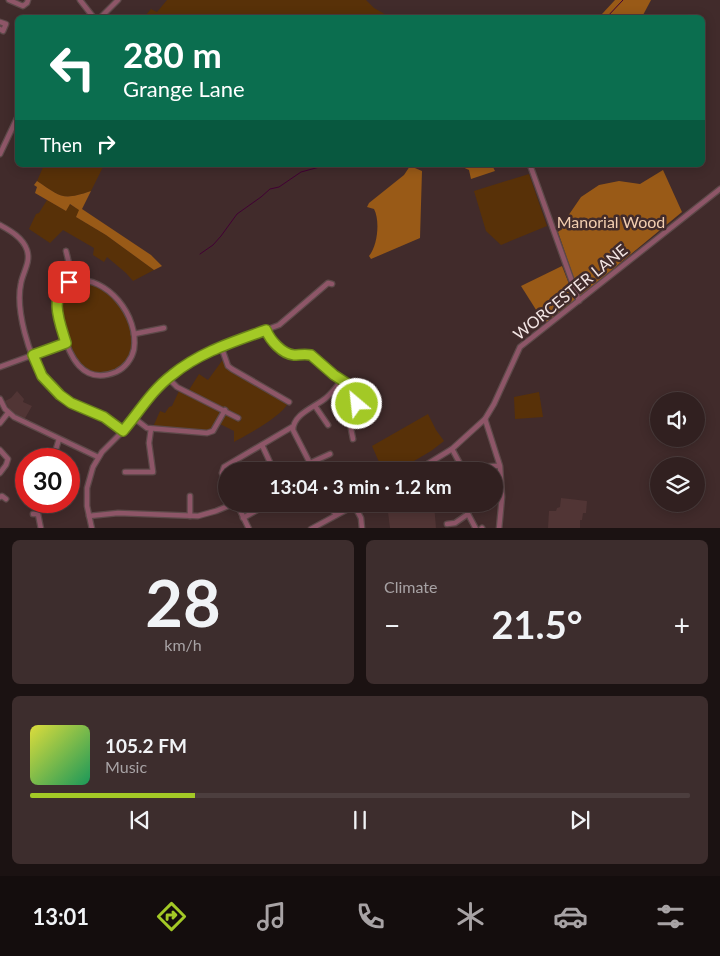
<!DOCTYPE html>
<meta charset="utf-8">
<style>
:root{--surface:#312020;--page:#3d2d2d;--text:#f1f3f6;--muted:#a8a3a5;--line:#4c3e3e;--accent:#a3c926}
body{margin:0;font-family:Lato,sans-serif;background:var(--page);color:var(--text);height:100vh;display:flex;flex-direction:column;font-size:19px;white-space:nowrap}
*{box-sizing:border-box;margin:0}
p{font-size:16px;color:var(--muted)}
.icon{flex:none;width:28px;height:28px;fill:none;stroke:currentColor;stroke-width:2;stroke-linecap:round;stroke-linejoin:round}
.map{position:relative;height:528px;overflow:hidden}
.panel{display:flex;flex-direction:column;gap:12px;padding:12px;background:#1b1212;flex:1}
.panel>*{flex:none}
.hud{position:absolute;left:15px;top:15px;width:690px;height:152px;border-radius:8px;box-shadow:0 2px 12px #0003,0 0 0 1px var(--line);background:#0b6e4f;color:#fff;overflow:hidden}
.tools{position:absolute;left:650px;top:392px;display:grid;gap:10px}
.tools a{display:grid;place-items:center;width:55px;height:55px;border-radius:50%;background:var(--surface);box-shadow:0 2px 12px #0003,0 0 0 1px var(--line);font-size:25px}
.speed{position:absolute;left:15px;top:448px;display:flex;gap:10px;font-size:25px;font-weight:700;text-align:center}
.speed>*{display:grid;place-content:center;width:65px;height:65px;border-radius:50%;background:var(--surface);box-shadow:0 2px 12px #0003,0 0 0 1px var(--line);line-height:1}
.speed .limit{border:8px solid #d22;background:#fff;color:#111}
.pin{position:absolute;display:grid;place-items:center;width:42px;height:42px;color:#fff;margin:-21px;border-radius:10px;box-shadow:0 2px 8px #0006}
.me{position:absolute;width:55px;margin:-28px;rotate:332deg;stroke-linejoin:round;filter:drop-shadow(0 0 4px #0008)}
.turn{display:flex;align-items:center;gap:18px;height:105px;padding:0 25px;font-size:22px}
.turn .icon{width:65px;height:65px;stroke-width:2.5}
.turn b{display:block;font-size:35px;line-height:42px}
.then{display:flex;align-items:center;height:48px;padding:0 25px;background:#0003;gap:10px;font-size:19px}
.big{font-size:38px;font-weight:700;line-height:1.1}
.panel .card{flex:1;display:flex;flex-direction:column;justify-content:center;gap:8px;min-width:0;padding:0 18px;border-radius:8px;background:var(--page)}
.panel .dial{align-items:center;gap:0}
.dial b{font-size:65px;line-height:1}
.song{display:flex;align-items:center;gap:15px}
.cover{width:60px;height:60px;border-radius:8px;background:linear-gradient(135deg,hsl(60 70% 55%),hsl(150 70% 35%))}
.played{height:5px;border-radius:2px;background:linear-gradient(90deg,var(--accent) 25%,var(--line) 25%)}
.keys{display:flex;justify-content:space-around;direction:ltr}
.heat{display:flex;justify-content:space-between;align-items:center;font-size:28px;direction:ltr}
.panel .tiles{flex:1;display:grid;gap:12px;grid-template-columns:1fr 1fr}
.card:last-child{grid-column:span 2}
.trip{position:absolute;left:218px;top:462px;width:285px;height:50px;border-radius:25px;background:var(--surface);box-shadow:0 2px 12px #0003,0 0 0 1px var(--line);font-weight:700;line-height:50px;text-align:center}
.dock{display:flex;height:80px;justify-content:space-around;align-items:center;background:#140d0d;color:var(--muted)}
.dock .icon{width:35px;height:35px}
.dock .selected{color:var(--accent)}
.dock b{font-size:22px;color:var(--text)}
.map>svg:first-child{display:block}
.built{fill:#513535}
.green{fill:#583108}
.forest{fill:#995a17}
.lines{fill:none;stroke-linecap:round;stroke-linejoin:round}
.stream{stroke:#410034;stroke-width:1}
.minor-casing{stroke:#5d4949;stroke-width:7}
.minor{stroke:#8e5668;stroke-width:4.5}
.route-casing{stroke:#6a8319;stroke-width:12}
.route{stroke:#a3c926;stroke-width:9}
.labels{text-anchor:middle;stroke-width:5;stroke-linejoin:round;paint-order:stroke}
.park-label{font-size:16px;fill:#f2ceb0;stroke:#412b2b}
.street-label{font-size:16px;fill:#f3e5e4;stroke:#412b2b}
</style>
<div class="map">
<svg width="720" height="529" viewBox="0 0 720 529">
<rect width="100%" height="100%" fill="#412b2b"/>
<g class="built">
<path d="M17,391L24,399L23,402L32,406L24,420L10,410L5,401L11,398Z"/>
<path d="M561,498L587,501L586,513H583L582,520H580V528H548L549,511H556L557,508L560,507Z"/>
<path d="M387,504H434L436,528H390Z"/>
</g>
<g class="green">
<path d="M167,0H366L374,8L390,17L292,18L289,16L287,18L144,17L151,9L157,12Z"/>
<path d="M44,165H104L91,191C62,201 61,197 37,181Z"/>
<path d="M529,174L547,226L501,245L486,231L474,191Z"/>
<path d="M47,200L66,211L69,204L80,210L76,217L106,235L154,270L133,281L126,273L107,257L104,262L93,255L94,248L63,230L50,243L29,229L36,214L39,213Z"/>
<path d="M78,281C88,283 96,284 104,289C125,304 148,346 121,367C105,379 81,374 73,355C69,349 68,341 65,334C62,323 56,308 59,297C61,287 70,283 78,281Z"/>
<path d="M224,358L227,365L288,403C282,416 247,435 234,442V431L220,424L225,416L228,415L235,418L236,422L237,420L241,421V416L189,390L199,374L208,380Z"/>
<path d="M179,391L220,410L216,423L210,431L153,427L160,411L165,413L169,407L172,406Z"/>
<path d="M539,392L543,417L515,419L514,397Z"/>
<path d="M428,414L436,430L444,441L431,451L397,471H383L372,446Z"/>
</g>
<g class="forest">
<path d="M615,0H651L642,17H603L602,14Z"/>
<path d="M458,165H492L495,171L471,179L469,170Z"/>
<path d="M410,166L422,171L420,238L371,259L369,256C378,245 380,220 374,209L367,207L369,203L404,175Z"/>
<path d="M663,170L682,212L580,296L558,232L565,225L568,216L581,197L599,185L619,181L640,184Z"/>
<path d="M37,181C61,197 62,201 91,191L82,209L151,255L162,266L154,270L106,235L76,217L79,210L70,204L66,211L35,193L37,187L34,185Z"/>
<path d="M562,266L576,302L545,324L521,286Z"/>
</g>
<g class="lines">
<g class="stream">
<path d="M381,15L386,18"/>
<path d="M606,18L623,0"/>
<path d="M200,254L213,245L221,236L237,214L261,197L270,189L279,187L301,172L327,165"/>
</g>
<g class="minor-casing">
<g id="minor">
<path d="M9,0L23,6L27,3L28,0"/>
<path d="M80,0L94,18"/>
<path d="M100,18L118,0"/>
<path d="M0,22L6,24L3,31L0,29"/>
<path d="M0,154L18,116"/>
<path d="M530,165L579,301"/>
<path d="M0,225C11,231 23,238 27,250C31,262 23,272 21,283C15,310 29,356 44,379C58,399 77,403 98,413C107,418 115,425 123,431"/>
<path d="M66,251L73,280"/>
<path d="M73,280C108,276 139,316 134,349C132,359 125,368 116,372C82,386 69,355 62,330C59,319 54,303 59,292C62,286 67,282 73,280Z"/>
<path d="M266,329C270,339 282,354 294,355C299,355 305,354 311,355L334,375L347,383L353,389L358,408L351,429L353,439"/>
<path d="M134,334L164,328"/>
<path d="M221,346L228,366L232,369L289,402"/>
<path d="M0,367L66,343"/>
<path d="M168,378L177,387L238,418"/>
<path d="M0,399L5,409L14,417L98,457"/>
<path d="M315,406L328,425"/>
<path d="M134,418L147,428L207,433L213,431L225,410"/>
<path d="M485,419L500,466L502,497L499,529"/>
<path d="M0,423L8,413"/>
<path d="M262,445L274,471"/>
<path d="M452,449L464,471"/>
<path d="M0,450L8,459L6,465L0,473"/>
<path d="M53,459L59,439"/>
<path d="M310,463L330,454"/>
<path d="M314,471L293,430C293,414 315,407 326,398C332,393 337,386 342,380"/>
<path d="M360,471H362"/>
<path d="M416,471L452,449L485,419L494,404L520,347L720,189"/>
<path d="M464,471L473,467L497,466"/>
<path d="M125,472H153L149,443L151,429"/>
<path d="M226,482L222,473L224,467L292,427"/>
<path d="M494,495H498"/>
<path d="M0,497L2,496L6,499"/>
<path d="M237,504L249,529"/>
<path d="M329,504L336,515"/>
<path d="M465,504L468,514L476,529"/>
<path d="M354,505L361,518L362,529"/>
<path d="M33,514H38L41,529"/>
<path d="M89,516L118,513L198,516L216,511L233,504"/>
<path d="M190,516V496"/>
<path d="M243,518L268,504"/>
<path d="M447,524L455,523L468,514"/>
<path d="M92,529L87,506V488L93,467L102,452L123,431L150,398L168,378L207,352L279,325L328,283L332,284"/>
<path d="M311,529L357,504"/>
<path d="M481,529L482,528"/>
</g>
</g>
<use href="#minor" class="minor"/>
</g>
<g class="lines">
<g class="route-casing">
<path id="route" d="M69,282C48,296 60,323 66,343L33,355L42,376L60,395L71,403L104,417L123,431C139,412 152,390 172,375C200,352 233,342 266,330C270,340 282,354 294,355C299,355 305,354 311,355L334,375L351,386L357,404"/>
</g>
<use href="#route" class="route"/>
</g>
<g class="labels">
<g class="park-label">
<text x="611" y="228">Manorial Wood</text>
</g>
<g class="street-label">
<text transform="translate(570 292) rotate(-39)" y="6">WORCESTER LANE</text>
</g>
</g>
</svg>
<div class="tools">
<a><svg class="icon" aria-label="sound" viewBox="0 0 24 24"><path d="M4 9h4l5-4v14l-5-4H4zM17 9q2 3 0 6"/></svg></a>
<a><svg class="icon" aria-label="layers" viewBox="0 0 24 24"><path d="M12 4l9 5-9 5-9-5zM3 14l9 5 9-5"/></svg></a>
</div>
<div class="speed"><div class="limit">30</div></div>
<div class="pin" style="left:69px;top:282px;background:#d93025"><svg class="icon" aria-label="arrive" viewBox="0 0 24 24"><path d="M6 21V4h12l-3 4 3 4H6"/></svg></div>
<svg class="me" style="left:357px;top:404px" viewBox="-20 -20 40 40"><circle r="17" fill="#a3c926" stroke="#fff" stroke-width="3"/><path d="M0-11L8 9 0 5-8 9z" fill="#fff"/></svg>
<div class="trip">13:04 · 3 min · 1.2 km</div>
<div class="hud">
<div class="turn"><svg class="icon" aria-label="left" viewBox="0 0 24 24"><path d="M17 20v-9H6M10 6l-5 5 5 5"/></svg><div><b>280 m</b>Grange Lane</div></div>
<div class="then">Then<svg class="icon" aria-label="right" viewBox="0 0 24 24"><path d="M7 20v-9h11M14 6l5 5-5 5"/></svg></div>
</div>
</div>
<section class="panel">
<div class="tiles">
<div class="card dial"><b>28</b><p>km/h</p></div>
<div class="card"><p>Climate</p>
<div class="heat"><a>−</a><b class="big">21.5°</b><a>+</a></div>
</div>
<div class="card">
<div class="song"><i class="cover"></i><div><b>105.2 FM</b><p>Music</p></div></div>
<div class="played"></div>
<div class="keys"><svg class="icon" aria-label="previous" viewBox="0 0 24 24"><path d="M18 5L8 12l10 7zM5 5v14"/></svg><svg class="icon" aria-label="pause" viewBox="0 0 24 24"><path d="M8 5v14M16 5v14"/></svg><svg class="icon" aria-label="next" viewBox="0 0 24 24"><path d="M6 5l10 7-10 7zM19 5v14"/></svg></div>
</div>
</div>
</section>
<nav class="dock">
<b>13:01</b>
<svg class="icon selected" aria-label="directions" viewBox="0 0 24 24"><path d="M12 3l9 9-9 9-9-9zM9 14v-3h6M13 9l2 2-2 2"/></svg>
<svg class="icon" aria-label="music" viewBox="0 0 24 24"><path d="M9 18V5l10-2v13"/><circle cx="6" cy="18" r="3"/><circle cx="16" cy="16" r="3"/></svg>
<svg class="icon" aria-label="phone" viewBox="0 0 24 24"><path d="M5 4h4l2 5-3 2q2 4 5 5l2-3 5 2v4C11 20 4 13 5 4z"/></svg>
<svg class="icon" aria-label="climate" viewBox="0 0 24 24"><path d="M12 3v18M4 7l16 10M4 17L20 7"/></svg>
<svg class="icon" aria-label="car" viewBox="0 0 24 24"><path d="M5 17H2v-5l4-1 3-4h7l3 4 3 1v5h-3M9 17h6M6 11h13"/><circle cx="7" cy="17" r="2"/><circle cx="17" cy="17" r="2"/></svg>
<svg class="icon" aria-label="filters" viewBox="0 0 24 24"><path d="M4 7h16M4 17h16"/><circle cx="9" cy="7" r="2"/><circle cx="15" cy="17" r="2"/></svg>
</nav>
